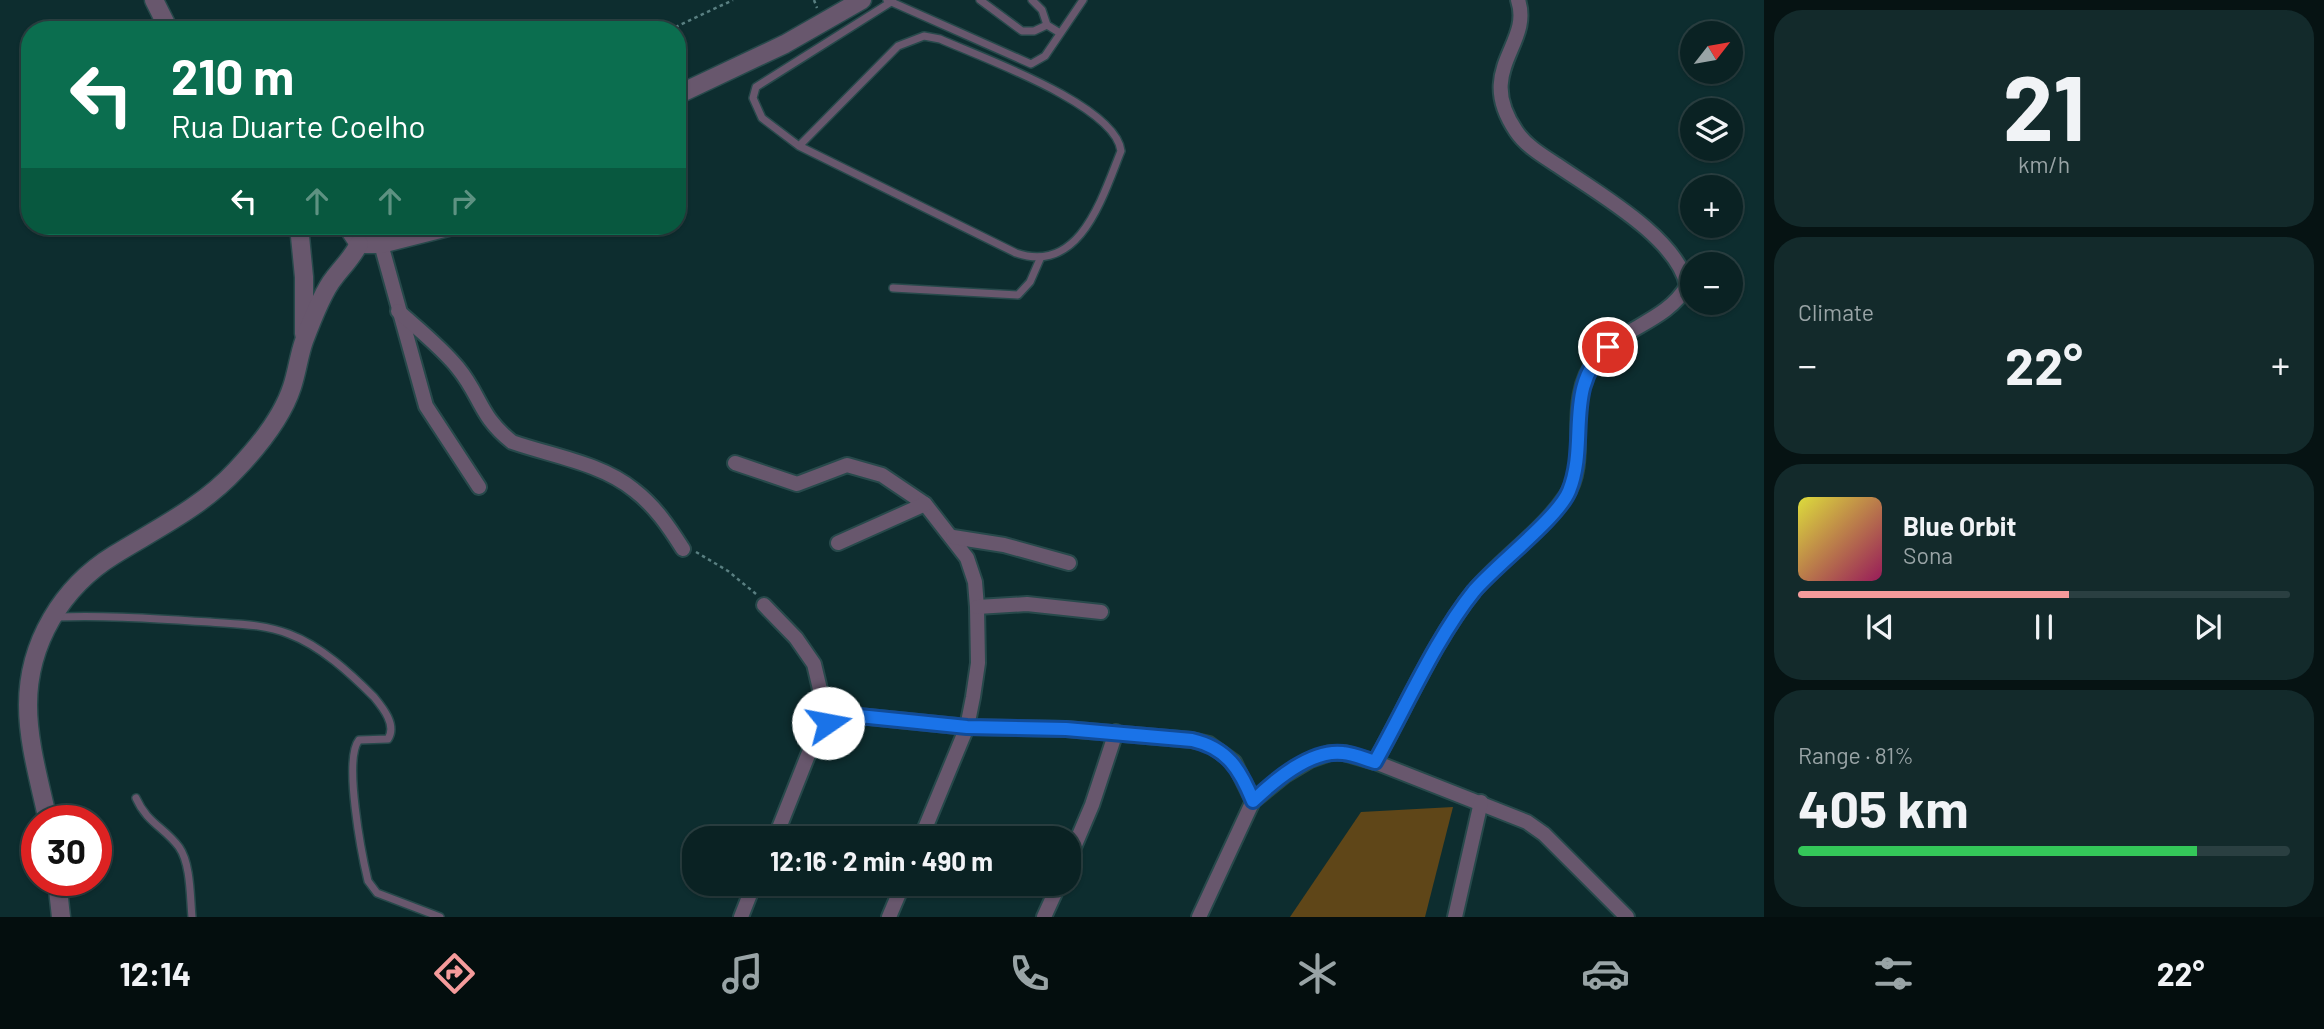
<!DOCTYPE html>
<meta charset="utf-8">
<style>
:root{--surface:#0a2223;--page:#132a2b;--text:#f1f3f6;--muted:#99a4a6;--line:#2a3f41;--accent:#f59b9b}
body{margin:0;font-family:Barlow,sans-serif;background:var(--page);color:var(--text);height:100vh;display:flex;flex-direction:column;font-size:26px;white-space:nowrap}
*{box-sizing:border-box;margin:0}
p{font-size:23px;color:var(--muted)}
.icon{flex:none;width:38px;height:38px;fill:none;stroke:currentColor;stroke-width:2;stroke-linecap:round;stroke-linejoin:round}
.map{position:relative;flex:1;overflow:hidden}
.panel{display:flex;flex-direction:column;gap:10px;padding:10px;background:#061313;width:560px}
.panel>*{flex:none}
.guide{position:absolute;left:21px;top:21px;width:665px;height:214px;border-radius:28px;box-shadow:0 2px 5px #0004,0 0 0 2px var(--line);background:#0b6e4f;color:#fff;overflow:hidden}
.needle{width:46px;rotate:59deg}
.fabs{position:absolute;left:1680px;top:21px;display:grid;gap:14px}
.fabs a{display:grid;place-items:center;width:63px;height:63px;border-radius:50%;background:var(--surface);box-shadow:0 2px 5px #0004,0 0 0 2px var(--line);font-size:35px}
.speed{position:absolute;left:21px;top:805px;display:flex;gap:14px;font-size:35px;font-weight:700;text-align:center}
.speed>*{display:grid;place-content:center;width:91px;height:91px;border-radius:50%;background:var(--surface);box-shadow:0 2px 5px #0004,0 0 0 2px var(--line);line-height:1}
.speed .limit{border:10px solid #d22;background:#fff;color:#111}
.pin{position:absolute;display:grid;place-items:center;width:60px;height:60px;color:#fff;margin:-30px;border:4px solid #fff;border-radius:50%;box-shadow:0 2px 7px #0007}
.me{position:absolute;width:77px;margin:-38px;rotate:78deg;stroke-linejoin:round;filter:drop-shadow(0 0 5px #0008)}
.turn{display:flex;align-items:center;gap:24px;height:147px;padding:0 35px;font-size:32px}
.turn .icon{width:91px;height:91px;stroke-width:2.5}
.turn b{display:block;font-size:49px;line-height:60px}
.lanes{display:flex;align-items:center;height:66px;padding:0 35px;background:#0003;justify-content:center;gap:35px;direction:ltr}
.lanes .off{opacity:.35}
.big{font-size:52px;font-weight:700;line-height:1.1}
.panel .tile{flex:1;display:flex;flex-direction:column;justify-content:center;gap:10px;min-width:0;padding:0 24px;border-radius:28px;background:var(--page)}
.panel .dial{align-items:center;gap:0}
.dial b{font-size:91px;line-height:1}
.song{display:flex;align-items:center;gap:21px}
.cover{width:84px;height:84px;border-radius:10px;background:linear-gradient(135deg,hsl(60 70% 55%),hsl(330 70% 35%))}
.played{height:7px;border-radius:4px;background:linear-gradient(90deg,var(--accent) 55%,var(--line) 55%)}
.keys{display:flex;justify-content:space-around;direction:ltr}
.heat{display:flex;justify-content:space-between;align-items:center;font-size:38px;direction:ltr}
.charge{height:10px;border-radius:5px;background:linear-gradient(90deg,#34c759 81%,var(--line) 0)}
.trip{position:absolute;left:682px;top:826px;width:399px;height:70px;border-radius:28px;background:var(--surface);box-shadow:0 2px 5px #0004,0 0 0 2px var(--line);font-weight:700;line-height:70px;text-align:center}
.tab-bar{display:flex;height:112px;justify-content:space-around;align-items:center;background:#040e0e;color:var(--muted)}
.tab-bar .icon{width:49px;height:49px}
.tab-bar .on{color:var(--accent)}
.tab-bar b{font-size:32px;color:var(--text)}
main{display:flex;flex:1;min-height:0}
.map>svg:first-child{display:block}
.green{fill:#5f4618}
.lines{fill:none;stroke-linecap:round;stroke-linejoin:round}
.service-casing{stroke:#27494b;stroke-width:10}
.minor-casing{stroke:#27494b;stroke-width:18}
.tertiary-casing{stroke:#27494b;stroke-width:21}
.path{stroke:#597f81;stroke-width:2.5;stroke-dasharray:3.5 3.5;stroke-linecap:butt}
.service{stroke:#68576d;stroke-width:7}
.minor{stroke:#68576d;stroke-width:14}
.tertiary{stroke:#68576d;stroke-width:18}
.route-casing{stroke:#114b97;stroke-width:18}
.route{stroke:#1a73e8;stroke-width:12}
</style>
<main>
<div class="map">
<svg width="1764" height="917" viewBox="0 0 1764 917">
<rect width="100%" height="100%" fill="#0d2d2f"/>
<path class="green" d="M1453,807L1425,917H1290L1361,812Z"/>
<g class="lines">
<g class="service-casing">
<g id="service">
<path d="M887,0L1031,64L1045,56L1083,0"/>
<path d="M980,0L1022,31H1034L1047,25"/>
<path d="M1032,0L1042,10L1047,25L1060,33"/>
<path d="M799,146L898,46L924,36L940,39C980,57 1116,105 1121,151C1102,198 1080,275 1016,253L799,146L762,118L753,98L756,87L891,2"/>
<path d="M893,288L1018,295L1030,282L1040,259"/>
<path d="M56,617C108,615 159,619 210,622C236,624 264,624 289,634C321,646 350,673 374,697C383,708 397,725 388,739L359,740C343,759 362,856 368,881L377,893L440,917"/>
<path d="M136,798C147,823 164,827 179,847C191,864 190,897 192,917"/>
</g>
</g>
<g class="minor-casing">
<g id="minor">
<path d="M381,244L426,406L479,487"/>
<path d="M398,311C418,329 441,347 458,368C481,396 479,416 512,442C552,456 601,463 634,490C655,506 669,527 683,549"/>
<path d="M735,463L797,484L847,465L882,475L925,504L967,558L975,582L977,607L978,663L973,697L967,727L921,838"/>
<path d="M953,537L1004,545L1069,563"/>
<path d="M838,543L925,504"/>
<path d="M764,605L796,638L814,664L828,723"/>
<path d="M977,607L1027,604L1101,612"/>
<path d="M1375,762C1405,709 1436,638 1474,591C1502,558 1542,532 1566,496C1592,458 1562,401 1597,358C1622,327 1666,322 1687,286C1678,238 1596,192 1557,165C1543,156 1526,146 1516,131C1474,69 1533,45 1518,0"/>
<path d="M775,838L816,735L828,723L859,716L967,727L1066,729L1192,740L1209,744L1234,762L1253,801"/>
<path d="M1069,859L1092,805L1116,732"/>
<path d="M741,917L754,884"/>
<path d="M889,917L903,884"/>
<path d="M1044,917L1059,884"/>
<path d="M1199,917L1253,801L1285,775L1310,760L1330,753H1344L1375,762L1527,822L1544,834L1627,917"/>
<path d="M1455,917L1481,802"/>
</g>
</g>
<g class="tertiary-casing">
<g id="tertiary">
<path d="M154,0L169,30"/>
<path d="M677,95L785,44L862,0"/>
<path d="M299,226L304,277V334"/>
<path d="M347,226L359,244"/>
<path d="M359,244H381L452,226"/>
<path d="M48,821C40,783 28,744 28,705C28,643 62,587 114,555C156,529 202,507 236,470C258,447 282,418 292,387C297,372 299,355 304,341C310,325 324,290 334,278C343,266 352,258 359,244"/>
<path d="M57,880L61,917"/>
</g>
</g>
<g class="path">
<path d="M814,0L817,8"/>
<path d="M669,30L733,0"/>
<path d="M696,552L728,571L756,594"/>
</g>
<use href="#service" class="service"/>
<use href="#minor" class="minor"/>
<use href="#tertiary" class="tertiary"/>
</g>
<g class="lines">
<g class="route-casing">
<path id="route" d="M828,723L859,716L967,727L1066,729L1192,740C1227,748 1240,769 1253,801C1275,780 1311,749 1343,753C1354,754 1365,759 1375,762C1405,709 1436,638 1474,591C1496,565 1558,518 1569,491C1589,442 1563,387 1608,347"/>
</g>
<use href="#route" class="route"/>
</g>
</svg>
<div class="fabs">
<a><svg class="needle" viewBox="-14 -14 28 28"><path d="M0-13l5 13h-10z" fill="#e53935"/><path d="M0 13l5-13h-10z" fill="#99a4a6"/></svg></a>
<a><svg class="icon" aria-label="layers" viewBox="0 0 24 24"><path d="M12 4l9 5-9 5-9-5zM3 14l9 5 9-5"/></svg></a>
<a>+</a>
<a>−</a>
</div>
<div class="speed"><div class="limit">30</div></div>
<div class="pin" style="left:1608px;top:347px;background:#d93025"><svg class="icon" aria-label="arrive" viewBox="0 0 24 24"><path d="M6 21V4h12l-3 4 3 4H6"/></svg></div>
<svg class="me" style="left:828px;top:723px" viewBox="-20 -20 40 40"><circle r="19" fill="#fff"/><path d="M0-13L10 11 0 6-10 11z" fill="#1a73e8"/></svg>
<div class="trip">12:16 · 2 min · 490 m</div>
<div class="guide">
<div class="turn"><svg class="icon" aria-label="left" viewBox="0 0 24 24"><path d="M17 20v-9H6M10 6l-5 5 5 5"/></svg><div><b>210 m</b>Rua Duarte Coelho</div></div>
<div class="lanes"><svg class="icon" aria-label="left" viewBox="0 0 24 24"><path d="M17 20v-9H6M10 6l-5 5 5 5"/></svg><svg class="icon off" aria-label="ahead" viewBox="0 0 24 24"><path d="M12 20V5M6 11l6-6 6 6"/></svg><svg class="icon off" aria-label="ahead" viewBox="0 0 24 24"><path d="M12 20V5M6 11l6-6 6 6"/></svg><svg class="icon off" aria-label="right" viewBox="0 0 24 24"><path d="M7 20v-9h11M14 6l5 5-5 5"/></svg></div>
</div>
</div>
<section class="panel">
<div class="tile dial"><b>21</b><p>km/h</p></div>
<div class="tile"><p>Climate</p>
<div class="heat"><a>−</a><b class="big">22°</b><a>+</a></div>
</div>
<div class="tile">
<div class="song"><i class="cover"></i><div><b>Blue Orbit</b><p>Sona</p></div></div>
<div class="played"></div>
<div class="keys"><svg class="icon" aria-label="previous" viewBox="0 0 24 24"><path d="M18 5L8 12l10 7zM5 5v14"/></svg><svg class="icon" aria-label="pause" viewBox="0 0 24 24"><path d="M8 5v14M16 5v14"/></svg><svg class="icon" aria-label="next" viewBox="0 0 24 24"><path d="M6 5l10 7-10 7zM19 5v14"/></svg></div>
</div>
<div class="tile"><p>Range · 81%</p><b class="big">405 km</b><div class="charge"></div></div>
</section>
</main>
<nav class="tab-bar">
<b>12:14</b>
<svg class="icon on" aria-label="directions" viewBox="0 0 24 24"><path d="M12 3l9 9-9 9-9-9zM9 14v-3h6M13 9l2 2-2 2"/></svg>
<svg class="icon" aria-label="music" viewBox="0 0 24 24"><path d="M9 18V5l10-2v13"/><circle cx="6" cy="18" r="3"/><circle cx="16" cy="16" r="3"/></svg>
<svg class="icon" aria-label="phone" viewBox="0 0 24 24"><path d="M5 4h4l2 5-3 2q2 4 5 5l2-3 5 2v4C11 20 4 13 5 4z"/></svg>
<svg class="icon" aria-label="climate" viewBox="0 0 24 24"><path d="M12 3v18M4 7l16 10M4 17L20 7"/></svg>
<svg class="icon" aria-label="car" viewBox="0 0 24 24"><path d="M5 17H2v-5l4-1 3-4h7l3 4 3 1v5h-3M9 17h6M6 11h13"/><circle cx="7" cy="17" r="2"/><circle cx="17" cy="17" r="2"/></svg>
<svg class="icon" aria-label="filters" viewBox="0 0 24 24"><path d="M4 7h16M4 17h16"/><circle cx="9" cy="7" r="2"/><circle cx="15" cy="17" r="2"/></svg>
<b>22°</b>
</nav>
